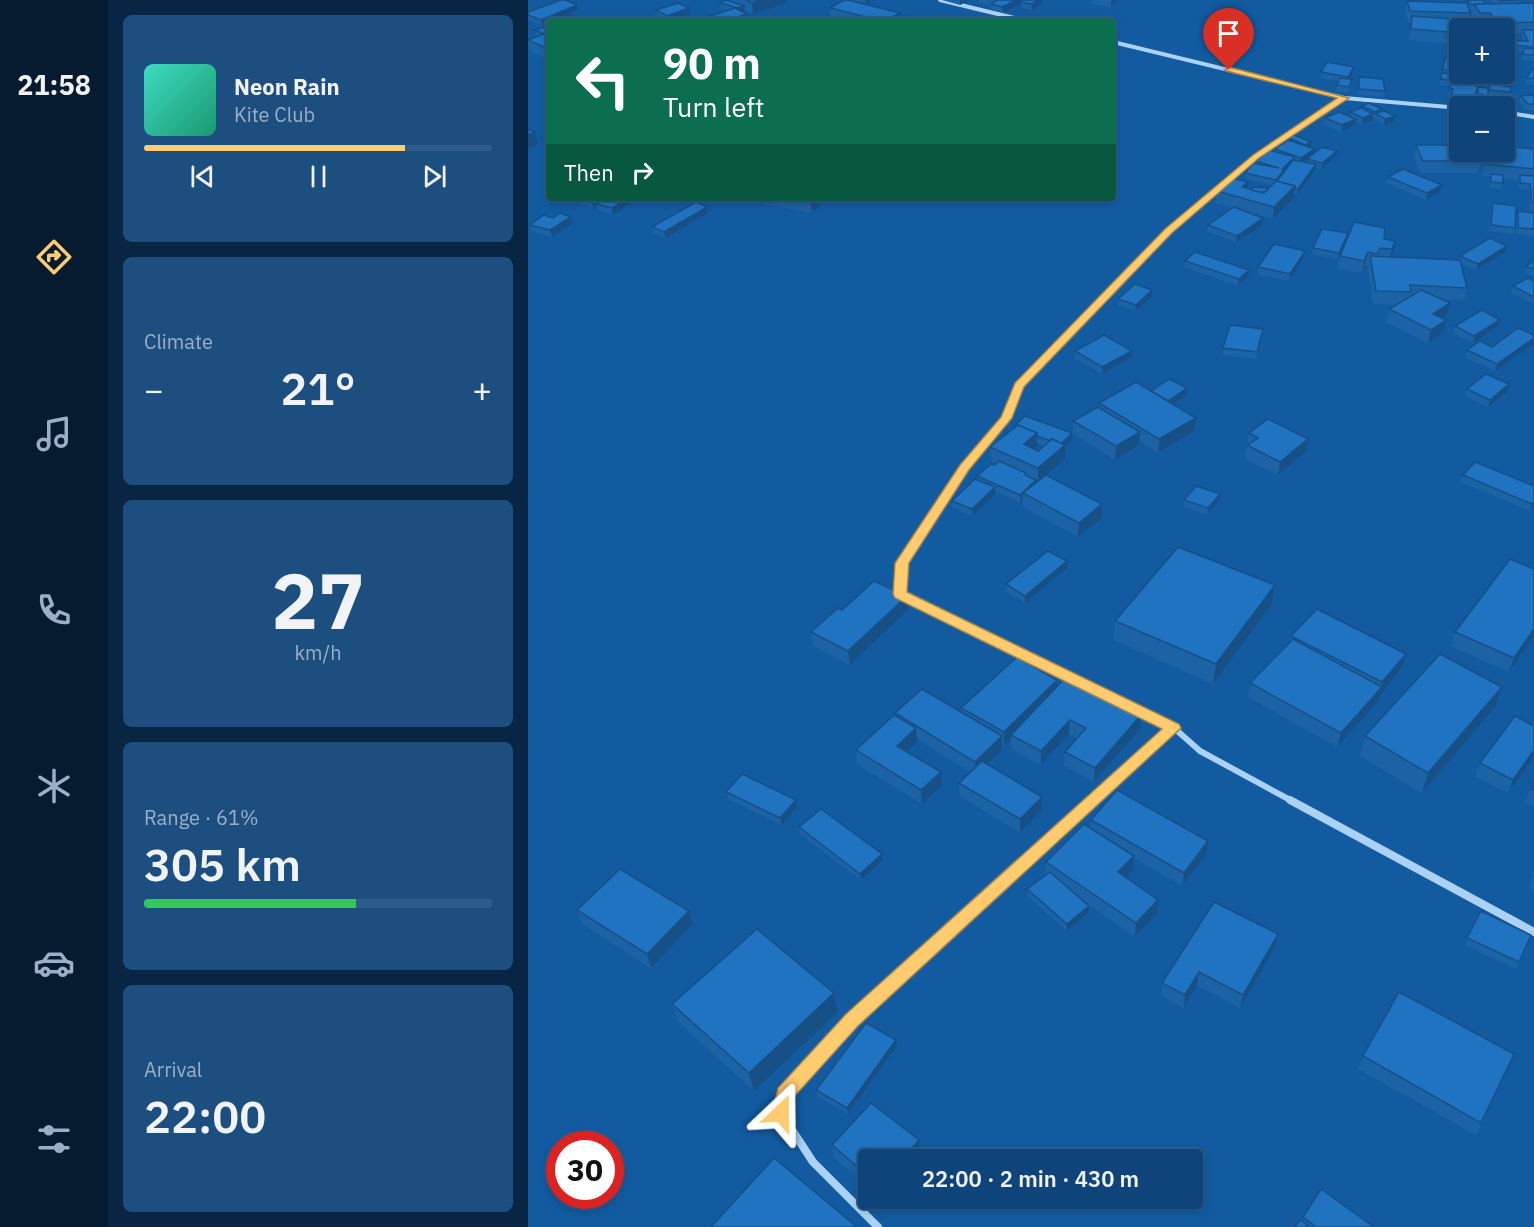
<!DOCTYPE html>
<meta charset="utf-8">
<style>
:root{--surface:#0e4479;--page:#1c4e80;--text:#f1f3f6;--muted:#9bb0c6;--line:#2e5c8a;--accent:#ffcb6f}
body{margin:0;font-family:"IBM Plex Sans",sans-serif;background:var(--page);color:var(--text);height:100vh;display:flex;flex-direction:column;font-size:22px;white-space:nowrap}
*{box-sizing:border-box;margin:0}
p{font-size:20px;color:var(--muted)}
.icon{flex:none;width:33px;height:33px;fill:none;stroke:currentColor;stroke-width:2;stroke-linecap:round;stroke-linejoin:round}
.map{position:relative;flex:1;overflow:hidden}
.drawer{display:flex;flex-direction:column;gap:15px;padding:15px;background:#082543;width:420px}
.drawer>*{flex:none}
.guide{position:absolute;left:18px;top:18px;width:570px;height:183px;border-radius:6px;box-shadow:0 3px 9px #0003,0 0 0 2px var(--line);background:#0b6e4f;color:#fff;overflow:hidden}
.tools{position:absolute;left:921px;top:18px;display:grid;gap:12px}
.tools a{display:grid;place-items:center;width:66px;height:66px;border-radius:6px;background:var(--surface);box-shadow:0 3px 9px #0003,0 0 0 2px var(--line);font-size:30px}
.speed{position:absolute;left:18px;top:1131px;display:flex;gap:12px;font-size:30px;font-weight:700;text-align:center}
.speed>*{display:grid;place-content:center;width:78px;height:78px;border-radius:50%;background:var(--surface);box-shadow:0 3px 9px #0003,0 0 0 2px var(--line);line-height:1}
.speed .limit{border:9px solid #d22;background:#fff;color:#111}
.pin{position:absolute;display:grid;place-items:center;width:51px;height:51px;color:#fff;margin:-62px -26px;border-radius:50% 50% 50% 0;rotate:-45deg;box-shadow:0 0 6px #0007}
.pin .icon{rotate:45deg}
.me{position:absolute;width:66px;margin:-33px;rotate:23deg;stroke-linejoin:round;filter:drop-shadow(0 0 4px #0008)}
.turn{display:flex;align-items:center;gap:21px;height:126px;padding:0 18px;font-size:27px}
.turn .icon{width:78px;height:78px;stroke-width:2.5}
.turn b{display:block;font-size:42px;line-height:51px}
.then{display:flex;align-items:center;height:57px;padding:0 18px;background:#0003;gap:12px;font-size:22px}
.big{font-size:45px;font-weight:600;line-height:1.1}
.drawer .widget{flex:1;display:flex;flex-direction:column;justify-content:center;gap:9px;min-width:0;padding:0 21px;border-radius:9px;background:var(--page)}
.drawer .dial{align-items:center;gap:0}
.dial b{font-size:78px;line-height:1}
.song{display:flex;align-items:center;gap:18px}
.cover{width:72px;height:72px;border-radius:9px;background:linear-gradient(135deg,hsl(170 70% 55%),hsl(160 70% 35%))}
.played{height:6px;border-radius:3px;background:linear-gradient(90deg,var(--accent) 75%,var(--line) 75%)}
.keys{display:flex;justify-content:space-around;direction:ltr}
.heat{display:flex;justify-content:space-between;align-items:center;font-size:33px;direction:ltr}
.charge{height:9px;border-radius:4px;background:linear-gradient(90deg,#34c759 61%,var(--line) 0)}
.trip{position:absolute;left:330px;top:1149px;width:345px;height:60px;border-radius:6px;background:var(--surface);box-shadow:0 3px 9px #0003,0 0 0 2px var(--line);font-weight:600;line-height:60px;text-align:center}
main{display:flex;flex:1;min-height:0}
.menu{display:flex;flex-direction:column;width:108px;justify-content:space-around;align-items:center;background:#061b30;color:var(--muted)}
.menu .icon{width:42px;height:42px}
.menu .active{color:var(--accent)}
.menu b{font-size:27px;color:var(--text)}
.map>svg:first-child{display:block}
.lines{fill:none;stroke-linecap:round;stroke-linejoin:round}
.street-far3{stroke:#abd2f5;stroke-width:4}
.street-far2{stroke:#abd2f5;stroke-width:4.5}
.street-far1{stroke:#abd2f5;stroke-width:6}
.street{stroke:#abd2f5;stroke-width:8}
.wall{fill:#1c63a5;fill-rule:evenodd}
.shaded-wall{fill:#165086}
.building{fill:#2073c0;stroke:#165086;stroke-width:1.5}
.route{fill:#ffcb6f;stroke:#a68448;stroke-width:1.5}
</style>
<main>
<nav class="menu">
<b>21:58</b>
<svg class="icon active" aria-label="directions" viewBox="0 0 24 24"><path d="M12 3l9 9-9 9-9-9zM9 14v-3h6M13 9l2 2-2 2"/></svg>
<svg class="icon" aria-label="music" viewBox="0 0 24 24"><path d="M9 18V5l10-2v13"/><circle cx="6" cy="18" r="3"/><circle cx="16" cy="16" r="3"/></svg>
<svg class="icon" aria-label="phone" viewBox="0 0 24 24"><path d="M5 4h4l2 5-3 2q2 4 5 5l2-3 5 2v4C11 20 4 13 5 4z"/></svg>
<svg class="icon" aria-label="climate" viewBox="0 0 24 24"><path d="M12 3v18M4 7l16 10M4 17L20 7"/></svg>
<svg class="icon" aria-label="car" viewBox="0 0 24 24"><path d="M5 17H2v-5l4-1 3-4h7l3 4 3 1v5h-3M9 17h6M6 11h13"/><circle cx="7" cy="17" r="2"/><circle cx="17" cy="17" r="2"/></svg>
<svg class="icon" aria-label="filters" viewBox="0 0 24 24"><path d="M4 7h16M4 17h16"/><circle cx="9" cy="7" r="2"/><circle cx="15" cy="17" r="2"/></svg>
</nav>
<section class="drawer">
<div class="widget">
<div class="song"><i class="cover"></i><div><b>Neon Rain</b><p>Kite Club</p></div></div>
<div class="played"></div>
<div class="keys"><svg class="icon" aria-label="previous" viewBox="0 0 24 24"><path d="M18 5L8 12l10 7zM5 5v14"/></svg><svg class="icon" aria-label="pause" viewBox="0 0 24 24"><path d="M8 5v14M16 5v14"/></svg><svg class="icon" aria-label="next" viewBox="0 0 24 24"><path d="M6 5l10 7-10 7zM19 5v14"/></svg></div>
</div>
<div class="widget"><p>Climate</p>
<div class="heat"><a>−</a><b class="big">21°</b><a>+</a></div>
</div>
<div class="widget dial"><b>27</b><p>km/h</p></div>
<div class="widget"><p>Range · 61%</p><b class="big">305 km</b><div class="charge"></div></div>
<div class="widget"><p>Arrival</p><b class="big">22:00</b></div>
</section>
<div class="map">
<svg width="1006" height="1227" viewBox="0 0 1006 1227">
<rect width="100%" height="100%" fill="#125ba1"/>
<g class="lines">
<g class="street-far3">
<path d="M412,0L499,21"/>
<path d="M585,42L816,98L932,108"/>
<path d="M976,112L1006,117"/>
<path d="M671,206L728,156L816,98"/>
</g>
<path class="street-far2" d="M436,467L478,418L491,386L641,231L672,204"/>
<g class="street-far1">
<path d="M437,466L374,563L372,594L645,727L672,751L764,801"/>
<path d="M564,801L645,727"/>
</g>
<g class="street">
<path d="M762,800L1006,932"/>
<path d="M350,1227L285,1162L253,1113L257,1094L324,1020L565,800"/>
</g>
</g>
<g class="wall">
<path d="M206,0H259V3L225,14L216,9L217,11L215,12L219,14V20L215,21H167L200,11L193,9L192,3H206Z"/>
<path d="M306,0H344L338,5L372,19L395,21H311L303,19L302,8L314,1Z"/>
<path d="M414,0H440L432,5Z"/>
<path d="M451,0H514V3L504,10L493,7V4L475,13L463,9V7L451,3Z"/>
<path d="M565,0H589V2L583,7L565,4Z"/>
<path d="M938,0L958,4H967L963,0H992L991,4L1006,3V61L993,59L995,52L979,51L980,45H976V34H982L983,33H976V28H932V74H941V78L959,74L957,85H954V87L960,95L962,84L982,92L981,98L960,96L959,101L949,100V91L944,104L922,101L923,95L920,94L923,86L911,85L915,73L917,58H921L922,49H926V44L881,40L883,22H880L877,12L879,1L937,3ZM941,9L944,11L943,15L947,21L941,20L942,13ZM984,33H994L993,35L996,41H984Z"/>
<path d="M49,5L50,10L21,21L15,26L0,20V12Z"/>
<path d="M128,10L162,14L140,21L129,16Z"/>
<path d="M21,26V60L2,51L0,43V40L9,37L7,30Z"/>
<path d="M826,67L825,73L822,79L823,85L820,93L808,91L810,81L792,78L793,72Z"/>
<path d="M1006,70V85L998,84L999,78Z"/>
<path d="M831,77L857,91L856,97L830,95V83Z"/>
<path d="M1006,95V110H998L991,102L993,96Z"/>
<path d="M834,106L854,109V111L865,122L856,125L846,119V118L845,117L844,120L834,124L828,121L827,125L813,132L796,124L797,118L822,116V112L833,108Z"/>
<path d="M764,134L782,148L787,153L808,157L793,169L787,168V170L769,195H766V198L745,219L717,211L735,218V225L708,242L679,231L680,225L705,208L688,204L689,191L741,188L744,185L717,179V173L727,163L728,161L746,152L747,149L758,142V137Z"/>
<path d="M930,143H932V152H976L1006,149V209H1002L1001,190L991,189V180L975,178V183L973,189L962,188L963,176H955L957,154L949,152L953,161L950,173H892L886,157L888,145H929Z"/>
<path d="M860,177L914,185L912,192L898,200L859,183Z"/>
<path d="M49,198H104L105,202L85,215L70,210L69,205L65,207L50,203Z"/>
<path d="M236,198H299L284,213L237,204Z"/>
<path d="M965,203L987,228L985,234L961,231L963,209Z"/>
<path d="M179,207L180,213L138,238L126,234L124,227Z"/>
<path d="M990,211L1006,213V236L988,234V217Z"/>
<path d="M45,223L24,237L4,231L2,225Z"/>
<path d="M819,238L856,239L867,241L863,257L931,260L932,256L979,246L977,252L948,270L933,264L939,288L936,300L913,299L918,316L915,319L918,320L915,333L900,343L858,322L861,309L868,305L845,304L840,269V265H837L834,273L809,269L812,256L810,259L784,254L785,248Z"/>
<path d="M777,251L776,258L761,281L730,274V267Z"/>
<path d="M657,261L720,277L710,286L656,267Z"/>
<path d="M1006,261V277L997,273L998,266Z"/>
<path d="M1006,281V304L983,293L985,286Z"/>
<path d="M624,297L607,311L590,305V299Z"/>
<path d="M972,320L971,326L945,343L925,333L927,326Z"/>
<path d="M735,329L728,359L695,355V348Z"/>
<path d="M1006,335V344L967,371L937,357L939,350L964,347Z"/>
<path d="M547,351L603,357L574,374L546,358Z"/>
<path d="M981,384L980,391L960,407L937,396L939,389Z"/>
<path d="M659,388V395L645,404L666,431L630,453L612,441L611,445L587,460L545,434V421L571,407V403L623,391Z"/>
<path d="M485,427L544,439L537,446V459L510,482L508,481V483L574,518L550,537L495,507V499L492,502L467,491V494L445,516L424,508V501L449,480V476L469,463L463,461L462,447L485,429ZM509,443L517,446L510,451L506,449L509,446Z"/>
<path d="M721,433L780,439L778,452L750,475L717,459Z"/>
<path d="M935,475L1006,486V506L1002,511L933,482Z"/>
<path d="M656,500L691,501L679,515L656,507Z"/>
<path d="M539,561V568L497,603L478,591V584Z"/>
<path d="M1006,569V636L981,672L923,646L927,632Z"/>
<path d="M743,605L685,684L586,640L587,621Z"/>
<path d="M314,610H380L322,665L285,646L283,632Z"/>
<path d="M763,636L874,667L853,694L851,700L809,747L720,697L722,683L762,641Z"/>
<path d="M529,680V686L612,729L566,782L536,766L537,752L549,738L541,734L513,765L483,749V739L476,746L474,745V750L460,764L514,810L492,833L432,796L431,783L442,772L389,739V742L379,752L413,772L414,785L394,804L329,764L328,750L367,716V713H434L433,708Z"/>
<path d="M974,687L967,707L894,793L832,756L837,736Z"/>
<path d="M1006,726V757L980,793L947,776L952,763Z"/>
<path d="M1006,783V807L997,802L1003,789Z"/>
<path d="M198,792L268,800L269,807L254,825L200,799Z"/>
<path d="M563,820L678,855L654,886L606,858L605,870L597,877L630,900L629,913L607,937L555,901L561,906L560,913L539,931L499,896V889L517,875L518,862L563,828Z"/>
<path d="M271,827L354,861L333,880L272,834Z"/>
<path d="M1006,873V891L1000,887Z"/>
<path d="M49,910L161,911L165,924L123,968L54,924Z"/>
<path d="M1003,935L988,969L937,945L939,938Z"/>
<path d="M747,947L712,1008L669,985L656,1008L633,996L634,983Z"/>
<path d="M144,1004L310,1012L226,1091L150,1022Z"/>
<path d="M368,1040L369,1046L320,1114L290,1097L288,1090Z"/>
<path d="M986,1054L948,1135L830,1069L835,1056Z"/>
<path d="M304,1145L392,1152L386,1160H340V1186L306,1158Z"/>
<path d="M775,1217L846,1227H766L774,1221Z"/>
</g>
<g class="shaded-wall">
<path d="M233,0H259V3L225,14L224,3Z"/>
<path d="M337,0H344L338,5Z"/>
<path d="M432,0H440L432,5Z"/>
<path d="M489,0H498L493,2V4L475,13L474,7Z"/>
<path d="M510,0H514V3L504,10V4Z"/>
<path d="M585,0H589V2L583,7V2Z"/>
<path d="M49,5L50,10L26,21H21V23L15,26L13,20Z"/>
<path d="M216,6L217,11L211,14L210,8Z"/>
<path d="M161,8L162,14L140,21L139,16Z"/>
<path d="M372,13V21H357Z"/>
<path d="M219,14V20L215,21H196Z"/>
<path d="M48,17L49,21H38Z"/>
<path d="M826,67L825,73L819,82L820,77Z"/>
<path d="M845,114L844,120L834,124L835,118Z"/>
<path d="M867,116L865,122L856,125L857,119Z"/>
<path d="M828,119L827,125L813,132L814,125Z"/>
<path d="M7,132L10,144L0,149V135Z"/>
<path d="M783,142L782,148L776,151L777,145Z"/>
<path d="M787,149L786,155L779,159V160L772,164L773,158Z"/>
<path d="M809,151L808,157L793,169L794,163Z"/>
<path d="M767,157L766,163L747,184L748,180L754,169Z"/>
<path d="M788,164L787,170L769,195L770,189Z"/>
<path d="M720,182L719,194L714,187Z"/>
<path d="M914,185L912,192L898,200L899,193Z"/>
<path d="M767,186L766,198L745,219L746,207Z"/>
<path d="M68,198H80L65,207L64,201Z"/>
<path d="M99,198H104L105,202L85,215L84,208Z"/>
<path d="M286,198H299L284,213L282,201Z"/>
<path d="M179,207L180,213L138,238L136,232Z"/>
<path d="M43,217L45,223L24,237L22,230Z"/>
<path d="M735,218V225L708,242L709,236Z"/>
<path d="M820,233L819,240L810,259L811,253Z"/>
<path d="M867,241L865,254L861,262L864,249Z"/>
<path d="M979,246L977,252L948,270L950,264Z"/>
<path d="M777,251L776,258L761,281L762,274Z"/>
<path d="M840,252L837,265L834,273L836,261Z"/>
<path d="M721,270L720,277L710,286L711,279Z"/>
<path d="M624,290V297L607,311L608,305Z"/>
<path d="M922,303L918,316L902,327L905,314Z"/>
<path d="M918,320L915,333L900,343L903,330Z"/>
<path d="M972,320L971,326L945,343L946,336Z"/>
<path d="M1006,338V344L967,371L969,364Z"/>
<path d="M604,351L603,357L574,374V367Z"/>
<path d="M981,384L980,391L960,407L962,400Z"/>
<path d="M659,388V395L639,408L640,402Z"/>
<path d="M668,418L666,431L630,453L631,439Z"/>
<path d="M612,432L611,445L587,460L588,446Z"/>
<path d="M509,433V446L496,458V444Z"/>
<path d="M544,433V439L537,446V459L510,482V468Z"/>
<path d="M780,439L778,452L750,475L752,462Z"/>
<path d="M508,480V487L495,493V499L492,502V495Z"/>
<path d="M467,487V494L445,516L444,509Z"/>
<path d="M692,494L691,501L679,515L680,508Z"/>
<path d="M1006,501V506L1002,511L1004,504Z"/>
<path d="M574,504V518L550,537L551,523Z"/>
<path d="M539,561V568L497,603V596Z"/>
<path d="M747,585L743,605L685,684L688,664Z"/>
<path d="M379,596L380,610L322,665L320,651Z"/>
<path d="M1006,629V636L981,672L986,658Z"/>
<path d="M878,654L874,667L853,694L851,700L809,747L813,733L853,689L854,682Z"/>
<path d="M529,680V694L483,735V739L476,746V732Z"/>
<path d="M974,687L967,707L894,793L900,773Z"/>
<path d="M613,715L612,729L566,782L567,768Z"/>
<path d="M542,720L541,734L513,765V751Z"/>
<path d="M388,728L389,742L371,760L369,746Z"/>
<path d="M474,736V750L448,776L447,762Z"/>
<path d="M1006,750V757L980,793L985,780Z"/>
<path d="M413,772L414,785L394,804L393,790Z"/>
<path d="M514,797V810L492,833V819Z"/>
<path d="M268,800L269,807L254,825L252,818Z"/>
<path d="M680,841L678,855L654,886L656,873Z"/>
<path d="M354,854V861L333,880L332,874Z"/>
<path d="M606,856L605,870L589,886L590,872Z"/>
<path d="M630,900L629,913L607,937L608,923Z"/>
<path d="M561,906L560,913L539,931V924Z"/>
<path d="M161,911L165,924L123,968L119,954Z"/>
<path d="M750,934L747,947L712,1008L715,995Z"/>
<path d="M671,972L669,985L656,1008L657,995Z"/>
<path d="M306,993L310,1012L226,1091L221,1073Z"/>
<path d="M368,1040L369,1046L320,1114L319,1108Z"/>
<path d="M391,1140L392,1152L386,1160H374Z"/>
</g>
<g class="building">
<path d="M33,0H37L49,5L13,20L0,15V12Z"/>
<path d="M198,0L216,6L210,8L192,3Z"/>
<path d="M218,0H233L224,3Z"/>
<path d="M316,0H320L372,13L357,21H355L302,8Z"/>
<path d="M470,0H489L474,7L463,4Z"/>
<path d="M495,0H510L504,4L493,2Z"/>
<path d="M938,0H954L959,4H946V5H944Z"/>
<path d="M970,0H989L972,1Z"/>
<path d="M879,1L939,3L942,13L882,11Z"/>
<path d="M150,3L161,8L139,16L128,10Z"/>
<path d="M1006,3V22L969,23L962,13H952L946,4Z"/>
<path d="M207,8L219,14L196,21H167Z"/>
<path d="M40,15L48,17L38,21H23Z"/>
<path d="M377,16L395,21H368Z"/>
<path d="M884,16L967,22V28H932V33L883,29Z"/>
<path d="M21,26V49H20L0,40L16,34L7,30Z"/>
<path d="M995,30H1006V47L981,45V40L976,39V34H982L984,32V41H1000Z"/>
<path d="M927,39H932V71L915,70L917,58H921L922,49H926Z"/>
<path d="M997,48L1006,49V55L994,54Z"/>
<path d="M799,62L826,67L820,77L793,72Z"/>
<path d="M1004,69L1006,70V79L999,78Z"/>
<path d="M914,73L939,74L941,78L942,74H959L958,79H956L953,86L946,85L950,87L946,98L923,95L925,89L921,88L926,81L913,79Z"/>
<path d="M831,77L855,79L857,91L831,89Z"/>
<path d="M812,78L824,79L821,87L809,85Z"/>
<path d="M962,84L983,87L982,92L961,90Z"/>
<path d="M950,87L960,88V95L950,94Z"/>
<path d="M1006,95V104H1000L993,96Z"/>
<path d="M841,103L854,109L847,112L834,106Z"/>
<path d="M833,108L845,114L835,118L822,112Z"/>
<path d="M857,111L867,116L857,119L847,113Z"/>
<path d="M811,112L828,119L814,125L797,118Z"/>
<path d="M0,129L7,132L0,135Z"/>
<path d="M764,134L783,142L777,145L758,137Z"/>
<path d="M760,140L787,149L773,158L747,149Z"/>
<path d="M930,143H932V152H949L953,161H895L888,145H931Z"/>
<path d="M976,146L1006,149V169L958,164L959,152H976Z"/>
<path d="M794,147L809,151L794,163L779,159Z"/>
<path d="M740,150L767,157L754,169L756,170L748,180L717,173L725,163L751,168L728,161Z"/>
<path d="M765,160L788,164L770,189H767V186L749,181Z"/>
<path d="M875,169L914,185L899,193L860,177Z"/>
<path d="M963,174L975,175V183L963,182Z"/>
<path d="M992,175L1006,176V203H1004L1002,184L992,183Z"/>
<path d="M704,178L720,182L714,187L736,193L748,181L767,186L746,207L689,191Z"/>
<path d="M724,187L741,188L737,192H731L724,190Z"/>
<path d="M54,198H68L64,201Z"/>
<path d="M78,198H99L84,208L69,204Z"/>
<path d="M267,198H286L282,201Z"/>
<path d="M168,202L179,207L136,232L124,227Z"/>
<path d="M965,203L988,206L987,228L963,225Z"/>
<path d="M706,207L735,218L709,236L680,225Z"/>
<path d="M990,211L1006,213V229L990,228Z"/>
<path d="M32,213L43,217L22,230L2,225L16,215L25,218Z"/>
<path d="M826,222L857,228L856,239L867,241L864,249L852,248L849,254L840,252L836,261L812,256Z"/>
<path d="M794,229L820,233L811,253L785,248Z"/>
<path d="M962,238L979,246L950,264L932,256Z"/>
<path d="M746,244L777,251L762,274L730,267Z"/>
<path d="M667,252L721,270L711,279L657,261Z"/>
<path d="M842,256L932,260L939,288L882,285L883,292L848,291Z"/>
<path d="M1006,261V269L998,266Z"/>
<path d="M1000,278L1006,281V297L985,286Z"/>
<path d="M607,284L624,290L608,305L590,299Z"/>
<path d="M893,290L922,303L905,314L918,320L903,330L861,309Z"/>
<path d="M954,310L972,320L946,336L927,326Z"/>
<path d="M702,325L735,329L729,352L695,348Z"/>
<path d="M990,328L1006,335V338L969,364L939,350L952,341L964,347Z"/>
<path d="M576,335L604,351L574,367L547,351Z"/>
<path d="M958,374L981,384L962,400L939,389Z"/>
<path d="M641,379L659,388L640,401L623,391Z"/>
<path d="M608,382L668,418L631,439L571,403Z"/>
<path d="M570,407L612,432L588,446L545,421Z"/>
<path d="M497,416L544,433L533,444L524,439L523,441L509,436V433L490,425L486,428L485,427Z"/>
<path d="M740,419L780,439L752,462L719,445L730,438L721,433Z"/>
<path d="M490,425L509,433L496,444L510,451L524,439L537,445L510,468L462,447Z"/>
<path d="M471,461L498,473L497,475L508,480L492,495L449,476L463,464L467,465Z"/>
<path d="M947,462L1006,486V501L1004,504L935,475Z"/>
<path d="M518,475L574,504L551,523L495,493Z"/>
<path d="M447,479L467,487L444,509L424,501Z"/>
<path d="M668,486L692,494L680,508L656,500Z"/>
<path d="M650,547L747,585L688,664L587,621Z"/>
<path d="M520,551L539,561L497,596L478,584Z"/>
<path d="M982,559L1006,569V629L986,658L927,632Z"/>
<path d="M346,581L379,596L320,651L283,632L310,608L314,610Z"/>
<path d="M789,609L878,654L854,682L763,636Z"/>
<path d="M765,639L854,687L813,733L722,683Z"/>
<path d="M912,654L974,687L900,773L837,736Z"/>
<path d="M489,657L529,680L476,732L433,708Z"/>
<path d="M538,677L613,715L567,768L537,752L558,728L542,720L513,751L483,735Z"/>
<path d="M394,689L474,736L447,762L367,713Z"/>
<path d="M366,715L388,728L369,746L413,772L393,790L328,750Z"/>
<path d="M987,716L1006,726V750L985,780L952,763Z"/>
<path d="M454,761L514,797L492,819L431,783Z"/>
<path d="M214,774L268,800L252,818L198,792Z"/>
<path d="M1006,783V790L1003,789Z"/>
<path d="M589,790L680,841L656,873L563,820Z"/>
<path d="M293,809L354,854L332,874L271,827Z"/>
<path d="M556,824L606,856L590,872L630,900L608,923L518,862Z"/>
<path d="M92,869L161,911L119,954L49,910Z"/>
<path d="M522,872L561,906L539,924L499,889Z"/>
<path d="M686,902L750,934L715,995L671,972L657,995L634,983Z"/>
<path d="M953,911L1003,935L991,962L939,938Z"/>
<path d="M229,929L306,993L221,1073L144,1004Z"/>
<path d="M871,992L986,1054L953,1123L835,1056Z"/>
<path d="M338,1023L368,1040L319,1108L288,1090Z"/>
<path d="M343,1103L391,1140L374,1160H340V1176L304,1145Z"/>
<path d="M246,1158L329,1227H183Z"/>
<path d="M793,1189L846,1227H788L775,1217Z"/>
<path d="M773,1220L781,1227H766Z"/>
</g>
<path class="route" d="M701,67L821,98L731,158L644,233L496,387L484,418L441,470L381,563L379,592L651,724L653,728L330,1026L265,1098L260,1119L253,1121L246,1119L244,1113L250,1088L318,1014L634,729L367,598L365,594L367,563L432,465L473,417L487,383L637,229L725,155L809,98L698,71L697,70Z"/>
</svg>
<div class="tools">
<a>+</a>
<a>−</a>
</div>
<div class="speed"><div class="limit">30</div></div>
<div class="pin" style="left:701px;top:70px;background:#d93025"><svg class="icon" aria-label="arrive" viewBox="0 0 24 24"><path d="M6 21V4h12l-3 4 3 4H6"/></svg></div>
<svg class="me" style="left:253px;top:1113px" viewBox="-20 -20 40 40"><path d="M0-17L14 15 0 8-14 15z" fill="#ffcb6f" stroke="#fff" stroke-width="4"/></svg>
<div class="trip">22:00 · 2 min · 430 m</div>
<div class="guide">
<div class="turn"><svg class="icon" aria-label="left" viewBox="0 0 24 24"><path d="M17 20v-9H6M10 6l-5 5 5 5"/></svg><div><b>90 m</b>Turn left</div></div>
<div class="then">Then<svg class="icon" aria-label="right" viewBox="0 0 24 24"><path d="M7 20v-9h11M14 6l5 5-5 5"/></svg></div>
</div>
</div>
</main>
